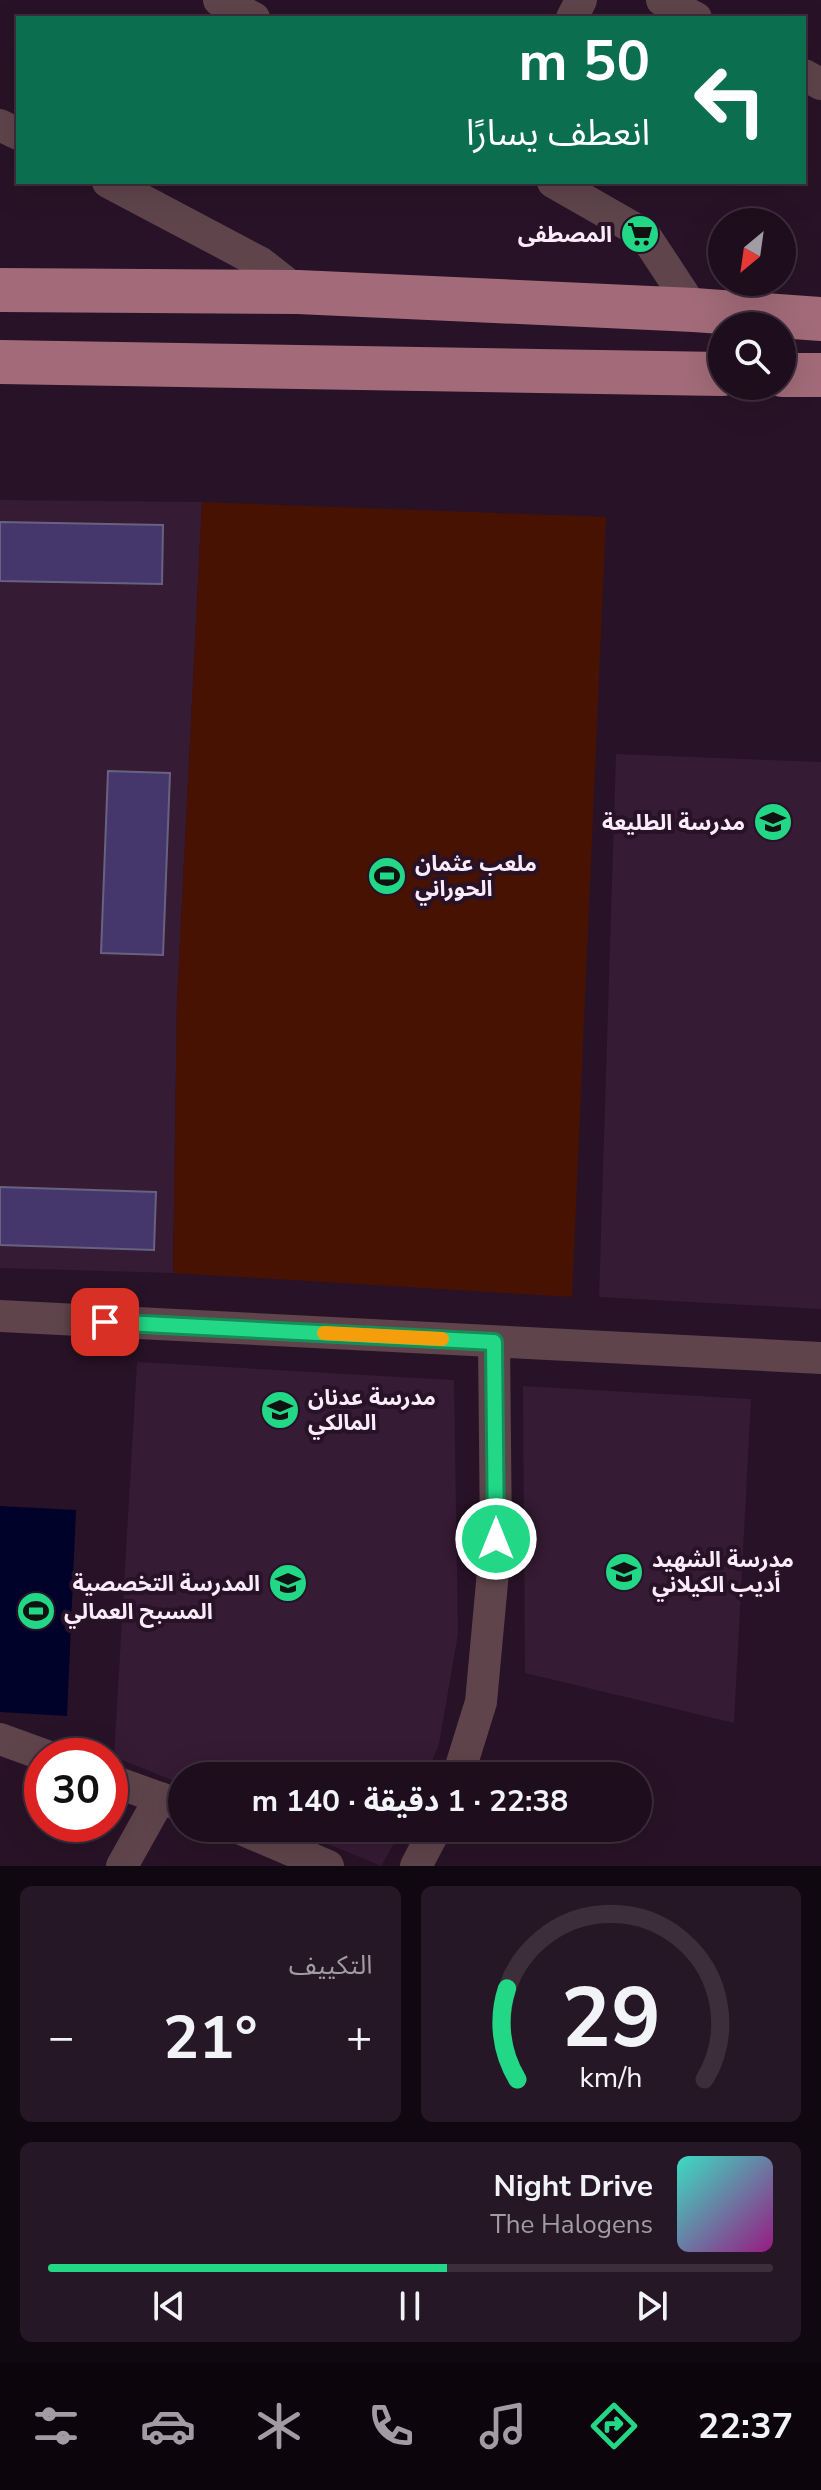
<!DOCTYPE html>
<html lang="ar">
<meta charset="utf-8">
<style>
:root{--surface:#1e0e1d;--page:#261726;--text:#f1f3f6;--muted:#a19ca4;--line:#3c2e3b;--accent:#22d887}
body{margin:0;font-family:"Nunito Sans","Noto Sans Arabic",sans-serif;background:var(--page);color:var(--text);direction:rtl;height:100vh;display:flex;flex-direction:column;font-size:30px;white-space:nowrap}
*{box-sizing:border-box;margin:0}
p{font-size:26px;color:var(--muted)}
.icon{flex:none;width:44px;height:44px;fill:none;stroke:currentColor;stroke-width:2;stroke-linecap:round;stroke-linejoin:round}
.map{position:relative;height:1866px;overflow:hidden;direction:ltr}
.side{display:flex;flex-direction:column;gap:20px;padding:20px;background:#100810;flex:1}
.side>*{flex:none}
.hud{position:absolute;left:16px;top:16px;width:790px;height:168px;border-radius:0px;box-shadow:0 8px 32px #0002,0 0 0 2px var(--line);direction:rtl;background:#0b6e4f;color:#fff;overflow:hidden}
.needle{width:52px;rotate:209deg}
.controls{position:absolute;left:708px;top:208px;display:grid;gap:16px}
.controls a{display:grid;place-items:center;width:88px;height:88px;border-radius:50%;background:var(--surface);box-shadow:0 8px 32px #0002,0 0 0 2px var(--line);font-size:40px}
.speed{position:absolute;left:24px;top:1738px;display:flex;gap:16px;font-size:40px;font-weight:700;text-align:center}
.speed>*{display:grid;place-content:center;width:104px;height:104px;border-radius:50%;background:var(--surface);box-shadow:0 8px 32px #0002,0 0 0 2px var(--line);line-height:1}
.speed .limit{border:12px solid #d22;background:#fff;color:#111}
.pin{position:absolute;display:grid;place-items:center;width:68px;height:68px;color:#fff;margin:-34px;border-radius:16px;box-shadow:0 4px 12px #0006}
.me{position:absolute;width:88px;margin:-44px;rotate:0deg;stroke-linejoin:round;filter:drop-shadow(0 0 6px #0008)}
.turn{display:flex;align-items:center;gap:28px;height:168px;padding:0 24px;font-size:36px}
.turn .icon{width:104px;height:104px;stroke-width:2.5}
.turn b{display:block;font-size:56px;line-height:68px}
.big{font-size:60px;font-weight:700;line-height:1.1}
.side .card{flex:1;display:flex;flex-direction:column;justify-content:center;gap:12px;min-width:0;padding:0 28px;border-radius:12px;background:var(--page)}
.side .dial{align-items:center;gap:0}
.dial svg{height:208px;overflow:visible;fill:none;stroke:var(--line);stroke-width:7;stroke-linecap:round;text-anchor:middle}
.dial text{fill:var(--text);stroke:none}
.song{display:flex;align-items:center;gap:24px}
.cover{width:96px;height:96px;border-radius:12px;background:linear-gradient(135deg,hsl(170 70% 55%),hsl(310 70% 35%))}
.played{height:8px;border-radius:4px;background:linear-gradient(90deg,var(--accent) 55%,var(--line) 55%)}
.keys{display:flex;justify-content:space-around;direction:ltr}
.heat{display:flex;justify-content:space-between;align-items:center;font-size:44px;direction:ltr}
.side .tiles{flex:1;display:grid;gap:20px;grid-template-columns:1fr 1fr}
.card:last-child{grid-column:span 2}
.trip{position:absolute;left:168px;top:1762px;width:484px;height:80px;border-radius:40px;background:var(--surface);box-shadow:0 8px 32px #0002,0 0 0 2px var(--line);font-weight:700;line-height:80px;text-align:center;direction:rtl}
.dock{display:flex;height:128px;justify-content:space-around;align-items:center;background:#0c060c;color:var(--muted)}
.dock .icon{width:56px;height:56px}
.dock .selected{color:var(--accent)}
.dock b{font-size:36px;color:var(--text)}
.map>svg:first-child{display:block}
.built{fill:#351b34}
.green{fill:#481202}
.water{fill:#00022a}
.building{fill:#45376b;stroke:#686280;stroke-width:2}
.lines{fill:none;stroke-linecap:round;stroke-linejoin:round}
.minor{stroke:#5f444b;stroke-width:32}
.primary{stroke:#a36b79;stroke-width:44}
.route-casing{stroke:#168c58;stroke-width:20}
.route{stroke:#22d887;stroke-width:14}
.slow{stroke:#f59e0b;stroke-width:14}
.labels{text-anchor:middle;stroke-width:8;stroke-linejoin:round;paint-order:stroke}
.poi-label{font-size:22px;font-weight:bold;fill:#faebf9;stroke:#281227;text-anchor:start}
</style>
<div class="map">
<svg width="821" height="1866" viewBox="0 0 821 1866">
<rect width="100%" height="100%" fill="#281227"/>
<g class="built">
<path d="M0,500L202,502L177,1002L173,1273L0,1268Z"/>
<path d="M616,754L821,762V1309L599,1297Z"/>
<path d="M137,1362L454,1380L458,1634L439,1744L426,1776H182V1784L114,1757Z"/>
<path d="M523,1386L751,1399L734,1723L525,1673Z"/>
<path d="M289,1828H403L381,1866Z"/>
</g>
<path class="green" d="M202,502L606,517L572,1297L173,1273L177,1002Z"/>
<path class="water" d="M0,1506L76,1510L67,1716L0,1712Z"/>
<g class="building">
<path d="M0,522L163,525L162,584L0,581Z"/>
<path d="M108,771L170,773L163,955L101,953Z"/>
<path d="M0,1187L156,1192L154,1250L0,1245Z"/>
</g>
<g class="lines">
<g class="minor">
<path d="M219,0L254,18"/>
<path d="M662,0L696,18"/>
<path d="M572,18L581,0"/>
<path d="M804,75L821,84"/>
<path d="M0,125L18,134"/>
<path d="M108,182L261,263L298,292"/>
<path d="M553,182L644,234L694,310"/>
<path d="M0,1316L821,1358"/>
<path d="M0,1739L47,1756"/>
<path d="M458,1776L481,1702L496,1539L494,1342"/>
<path d="M110,1780L182,1806"/>
<path d="M239,1828L328,1866"/>
<path d="M122,1866L160,1798"/>
<path d="M416,1866L436,1828"/>
</g>
<g class="primary">
<path d="M0,290L298,292L694,310L821,319"/>
<path d="M0,362L722,374"/>
<path d="M782,375H821"/>
</g>
</g>
<g class="lines">
<g class="route-casing">
<path id="route" d="M105,1322L494,1342L496,1539"/>
</g>
<use href="#route" class="route"/>
<path class="slow" d="M324,1333L442,1339"/>
</g>
<defs>
<g id="supermarket-disc" transform="scale(2)"><circle r="9.5" fill="#22d887" stroke="#281227"/><path d="M-6-5.5h2.5l.6 2H6L4.5 2H-2.5L-4.4-4H-6ZM-1.5 3.2a1.3 1.3 0 1 0 .1 0ZM3 3.2a1.3 1.3 0 1 0 .1 0Z" fill="#111"/></g>
<g id="school-disc" transform="scale(2)"><circle r="9.5" fill="#22d887" stroke="#281227"/><path d="M0-5L7-2L0 1L-7-2ZM-4 1L0 2.5L4 1V4Q0 6-4 4Z" fill="#111"/></g>
<g id="stadium-disc" transform="scale(2)"><circle r="9.5" fill="#22d887" stroke="#281227"/><path d="M0-5a6.5 5 0 1 0 0 10a6.5 5 0 1 0 0-10ZM-3.5-1.8h7v3.6h-7Z" fill="#111"/></g>
</defs>
<g fill-rule="evenodd">
<use href="#supermarket-disc" x="640" y="234"/>
<use href="#school-disc" x="773" y="822"/>
<use href="#stadium-disc" x="387" y="876"/>
<use href="#school-disc" x="280" y="1410"/>
<use href="#school-disc" x="624" y="1572"/>
<use href="#school-disc" x="288" y="1583"/>
<use href="#stadium-disc" x="36" y="1611"/>
</g>
<g class="labels">
<g class="poi-label">
<text x="612" y="242" text-anchor="end">المصطفى</text>
<text x="745" y="830" text-anchor="end">مدرسة الطليعة</text>
<text x="415" y="871">ملعب عثمان<tspan x="415" dy="25">الحوراني</tspan></text>
<text x="308" y="1405">مدرسة عدنان<tspan x="308" dy="25">المالكي</tspan></text>
<text x="652" y="1567">مدرسة الشهيد<tspan x="652" dy="25">أديب الكيلاني</tspan></text>
<text x="260" y="1591" text-anchor="end">المدرسة التخصصية</text>
<text x="64" y="1619">المسبح العمالي</text>
</g>
</g>
</svg>
<div class="controls">
<a><svg class="needle" viewBox="-14 -14 28 28"><path d="M0-13l5 13h-10z" fill="#e53935"/><path d="M0 13l5-13h-10z" fill="#a19ca4"/></svg></a>
<a><svg class="icon" aria-label="search" viewBox="0 0 24 24"><circle cx="10" cy="10" r="6"/><path d="M15 15l6 6"/></svg></a>
</div>
<div class="speed"><div class="limit">30</div></div>
<div class="pin" style="left:105px;top:1322px;background:#d93025"><svg class="icon" aria-label="arrive" viewBox="0 0 24 24"><path d="M6 21V4h12l-3 4 3 4H6"/></svg></div>
<svg class="me" style="left:496px;top:1539px" viewBox="-20 -20 40 40"><circle r="17" fill="#22d887" stroke="#fff" stroke-width="3"/><path d="M0-11L8 9 0 5-8 9z" fill="#fff"/></svg>
<div class="trip">22:38 · 1 دقيقة · 140 m</div>
<div class="hud">
<div class="turn"><svg class="icon" aria-label="left" viewBox="0 0 24 24"><path d="M17 20v-9H6M10 6l-5 5 5 5"/></svg><div><b>50 m</b>انعطف يسارًا</div></div>
</div>
</div>
<section class="side">
<div class="tiles">
<div class="card dial"><svg viewBox="0 0 100 80">
<path d="M14 69A42 42 0 1 1 86 69"/>
<path d="M14 69A42 42 0 0 1 10 34" stroke="#22d887"/>
<text x="50" y="56" font-size="32" font-weight="700">29</text>
<text x="50" y="72" font-size="11">km/h</text>
</svg></div>
<div class="card"><p>التكييف</p>
<div class="heat"><a>−</a><b class="big">21°</b><a>+</a></div>
</div>
<div class="card">
<div class="song"><i class="cover"></i><div><b>Night Drive</b><p>The Halogens</p></div></div>
<div class="played"></div>
<div class="keys"><svg class="icon" aria-label="previous" viewBox="0 0 24 24"><path d="M18 5L8 12l10 7zM5 5v14"/></svg><svg class="icon" aria-label="pause" viewBox="0 0 24 24"><path d="M8 5v14M16 5v14"/></svg><svg class="icon" aria-label="next" viewBox="0 0 24 24"><path d="M6 5l10 7-10 7zM19 5v14"/></svg></div>
</div>
</div>
</section>
<nav class="dock">
<b>22:37</b>
<svg class="icon selected" aria-label="directions" viewBox="0 0 24 24"><path d="M12 3l9 9-9 9-9-9zM9 14v-3h6M13 9l2 2-2 2"/></svg>
<svg class="icon" aria-label="music" viewBox="0 0 24 24"><path d="M9 18V5l10-2v13"/><circle cx="6" cy="18" r="3"/><circle cx="16" cy="16" r="3"/></svg>
<svg class="icon" aria-label="phone" viewBox="0 0 24 24"><path d="M5 4h4l2 5-3 2q2 4 5 5l2-3 5 2v4C11 20 4 13 5 4z"/></svg>
<svg class="icon" aria-label="climate" viewBox="0 0 24 24"><path d="M12 3v18M4 7l16 10M4 17L20 7"/></svg>
<svg class="icon" aria-label="car" viewBox="0 0 24 24"><path d="M5 17H2v-5l4-1 3-4h7l3 4 3 1v5h-3M9 17h6M6 11h13"/><circle cx="7" cy="17" r="2"/><circle cx="17" cy="17" r="2"/></svg>
<svg class="icon" aria-label="filters" viewBox="0 0 24 24"><path d="M4 7h16M4 17h16"/><circle cx="9" cy="7" r="2"/><circle cx="15" cy="17" r="2"/></svg>
</nav>
